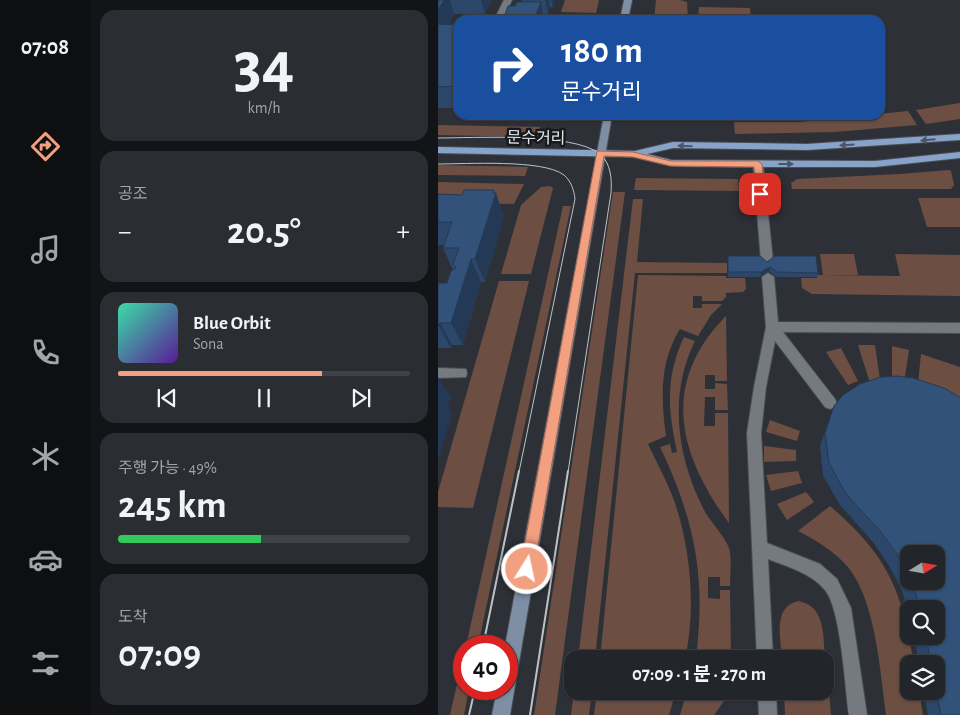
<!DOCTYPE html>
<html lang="ko">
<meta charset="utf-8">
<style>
:root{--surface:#222529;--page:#2a2d31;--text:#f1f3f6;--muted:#a2a5a8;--line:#3f4246;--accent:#f2a080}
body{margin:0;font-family:"Alegreya Sans","Noto Sans KR",sans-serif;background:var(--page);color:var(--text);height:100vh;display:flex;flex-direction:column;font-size:19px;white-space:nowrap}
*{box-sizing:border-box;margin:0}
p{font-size:16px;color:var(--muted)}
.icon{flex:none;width:28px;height:28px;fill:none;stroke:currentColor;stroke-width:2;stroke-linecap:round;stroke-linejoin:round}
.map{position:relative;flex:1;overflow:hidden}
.details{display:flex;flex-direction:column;gap:10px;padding:10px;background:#131417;width:348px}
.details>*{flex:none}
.banner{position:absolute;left:15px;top:15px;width:432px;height:105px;border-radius:15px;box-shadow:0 1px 4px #0004,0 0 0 1px var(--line);background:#1a4fa0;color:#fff;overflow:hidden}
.needle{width:32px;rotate:79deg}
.tools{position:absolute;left:462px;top:545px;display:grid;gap:10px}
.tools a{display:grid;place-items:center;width:45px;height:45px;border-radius:10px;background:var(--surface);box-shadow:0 1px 4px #0004,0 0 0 1px var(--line);font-size:25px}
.speed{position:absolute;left:15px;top:635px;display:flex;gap:10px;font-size:25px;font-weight:700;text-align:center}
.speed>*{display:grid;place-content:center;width:65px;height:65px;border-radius:50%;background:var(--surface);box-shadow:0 1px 4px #0004,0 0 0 1px var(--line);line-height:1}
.speed .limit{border:8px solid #d22;background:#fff;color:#111}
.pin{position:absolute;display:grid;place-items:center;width:42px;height:42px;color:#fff;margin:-21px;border-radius:10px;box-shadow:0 2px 8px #0006}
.me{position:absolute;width:55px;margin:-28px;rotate:10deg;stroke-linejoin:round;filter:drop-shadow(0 0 4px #0008)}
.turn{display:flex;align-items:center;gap:18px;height:105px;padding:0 25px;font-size:22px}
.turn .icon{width:65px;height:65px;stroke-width:2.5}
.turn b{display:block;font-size:35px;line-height:42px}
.big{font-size:38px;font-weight:700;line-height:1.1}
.details .card{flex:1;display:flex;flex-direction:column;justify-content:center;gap:8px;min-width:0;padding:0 18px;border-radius:15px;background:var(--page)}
.details .dial{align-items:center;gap:0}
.dial b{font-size:65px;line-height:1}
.song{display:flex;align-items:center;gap:15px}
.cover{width:60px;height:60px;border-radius:8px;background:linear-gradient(135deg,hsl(160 70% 55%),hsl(270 70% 35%))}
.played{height:5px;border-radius:2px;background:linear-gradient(90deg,var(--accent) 70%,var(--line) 70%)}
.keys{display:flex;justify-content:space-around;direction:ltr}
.heat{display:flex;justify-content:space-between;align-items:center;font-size:28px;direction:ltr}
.charge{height:8px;border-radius:4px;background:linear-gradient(90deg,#34c759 49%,var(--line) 0)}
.trip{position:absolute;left:126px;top:650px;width:270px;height:50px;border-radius:15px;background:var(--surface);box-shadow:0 1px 4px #0004,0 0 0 1px var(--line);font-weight:700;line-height:50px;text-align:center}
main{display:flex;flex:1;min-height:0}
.tab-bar{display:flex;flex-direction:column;width:90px;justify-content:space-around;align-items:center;background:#0e0f10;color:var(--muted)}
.tab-bar .icon{width:35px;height:35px}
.tab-bar .on{color:var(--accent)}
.tab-bar b{font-size:22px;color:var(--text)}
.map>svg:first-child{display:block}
.green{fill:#6d4e42}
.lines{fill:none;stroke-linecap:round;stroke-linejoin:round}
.street-casing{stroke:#4b4f54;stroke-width:2}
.secondary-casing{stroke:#4b4f54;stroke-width:2}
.primary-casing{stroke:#4b4f54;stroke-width:2}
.street{fill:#757a81;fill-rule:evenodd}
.secondary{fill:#7e8fa5;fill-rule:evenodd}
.primary{fill:#88a3c9;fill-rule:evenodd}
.tram-far1{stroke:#bec1c5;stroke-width:1}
.tram{stroke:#bec1c5;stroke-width:2}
.wall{fill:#2c4769;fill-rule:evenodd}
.shaded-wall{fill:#243955}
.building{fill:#33527a;stroke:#243955}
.oneway{fill:#4a576a}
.route{fill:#f2a080;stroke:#9d6853}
.labels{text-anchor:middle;stroke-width:5;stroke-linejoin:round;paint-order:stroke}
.far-street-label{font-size:16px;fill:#e5e8eb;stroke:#17191c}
</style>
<main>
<nav class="tab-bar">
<b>07:08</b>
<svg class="icon on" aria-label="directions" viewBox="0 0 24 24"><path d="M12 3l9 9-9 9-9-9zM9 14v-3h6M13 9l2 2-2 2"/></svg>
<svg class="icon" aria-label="music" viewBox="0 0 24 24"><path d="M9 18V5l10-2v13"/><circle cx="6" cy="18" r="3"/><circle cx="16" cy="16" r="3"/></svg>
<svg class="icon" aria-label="phone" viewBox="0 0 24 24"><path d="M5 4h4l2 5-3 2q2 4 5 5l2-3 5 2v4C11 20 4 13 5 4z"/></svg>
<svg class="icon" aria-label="climate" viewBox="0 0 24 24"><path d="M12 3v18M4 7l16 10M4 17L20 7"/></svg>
<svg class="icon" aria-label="car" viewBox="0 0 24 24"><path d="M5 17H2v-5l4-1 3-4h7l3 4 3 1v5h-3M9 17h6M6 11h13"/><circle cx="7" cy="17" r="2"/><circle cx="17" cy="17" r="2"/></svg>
<svg class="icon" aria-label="filters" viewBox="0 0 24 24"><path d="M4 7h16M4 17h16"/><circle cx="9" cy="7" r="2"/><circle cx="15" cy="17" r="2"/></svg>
</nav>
<section class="details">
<div class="card dial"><b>34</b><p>km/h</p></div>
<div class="card"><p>공조</p>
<div class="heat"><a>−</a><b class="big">20.5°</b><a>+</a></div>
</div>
<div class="card">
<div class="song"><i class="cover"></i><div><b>Blue Orbit</b><p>Sona</p></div></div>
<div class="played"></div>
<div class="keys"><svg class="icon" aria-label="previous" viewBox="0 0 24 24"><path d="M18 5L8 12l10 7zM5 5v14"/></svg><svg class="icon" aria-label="pause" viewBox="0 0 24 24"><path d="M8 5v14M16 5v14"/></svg><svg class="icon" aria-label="next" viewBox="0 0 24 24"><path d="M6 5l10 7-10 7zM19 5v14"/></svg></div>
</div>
<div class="card"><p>주행 가능 · 49%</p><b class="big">245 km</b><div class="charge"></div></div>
<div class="card"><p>도착</p><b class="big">07:09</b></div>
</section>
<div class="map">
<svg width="523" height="715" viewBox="0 0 523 715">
<rect width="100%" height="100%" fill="#2d3137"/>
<g class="green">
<path d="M127,0H161L158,13L123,12Z"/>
<path d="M218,0H242L249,2L250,20H216Z"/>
<path d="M261,7L312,8L313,20H260Z"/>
<path d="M522,103V119L488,124L478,110Z"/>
<path d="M470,111L479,125L397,132L297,134L296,122H361Z"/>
<path d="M0,125L102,127L99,137L0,135Z"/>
<path d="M0,165L90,167L87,176L0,175Z"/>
<path d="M511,170L513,171L516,185L513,189H354L353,183L359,179L462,174Z"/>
<path d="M198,178L300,179L301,191L196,190Z"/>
<path d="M0,182L86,184L76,204L0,202Z"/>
<path d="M112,186L115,188L93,274H63L83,205L103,187Z"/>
<path d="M175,192H187L117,715H96Z"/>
<path d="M480,198H522V227H489Z"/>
<path d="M195,199H205L199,262L289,263V273H197L157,659H140Z"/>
<path d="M125,206H133L40,646H28Z"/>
<path d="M382,254H416L420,275H385Z"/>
<path d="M457,254L522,255V296L374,294L364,288L363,278H379V275L462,276Z"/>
<path d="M200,275L288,276V278H307L308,289L305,292L288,293V297L284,301H264V296H255V308H264V304H284L273,315L260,336L242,329C221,362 223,400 228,436L210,444C219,463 230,483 237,503C253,551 258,610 247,659H162Z"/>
<path d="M61,281H91L35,508L0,507V492Z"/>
<path d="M288,316L289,381H277V375H267V389H277V383L289,384L290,410H277V397H267L266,426H277V413H290L291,523C240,454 222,383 288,316Z"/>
<path d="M246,337L257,341C230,395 239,458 266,510C272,521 288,538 291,548C294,557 292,576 292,586H282V577H270V598L282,599V590H292L293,659H257C260,648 260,636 261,624C265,560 250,505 222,447L232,444L234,453L239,452C230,409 227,378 246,337Z"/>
<path d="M420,345H437L442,380H431Z"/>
<path d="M454,346L471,350L466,383L454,381Z"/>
<path d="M403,348L420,381L410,385L388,352Z"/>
<path d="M483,354L522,367V419L479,394Z"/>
<path d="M332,420L362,431L359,441L328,432Z"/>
<path d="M326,446L358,450V461L326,462Z"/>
<path d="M360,471L364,483L333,491L328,475Z"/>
<path d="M368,492L376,502L349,520L339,504Z"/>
<path d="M392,506C450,556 464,590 476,664H471V691H481L485,715H448C442,671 438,602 410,567C396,551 378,540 360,531Z"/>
<path d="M361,601C388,607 385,636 387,659H344C343,638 334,606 361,601Z"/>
<path d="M26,653V689H31L26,715H12Z"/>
<path d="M388,660L393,715H347L346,691H388Z"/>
<path d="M136,691H154L151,715H133Z"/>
<path d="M159,691H238L231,715H156Z"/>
<path d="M249,691H293L276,715H242Z"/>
</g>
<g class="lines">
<g class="street-casing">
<g id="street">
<path d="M66,0H74L66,16H187L191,18L188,20H56Z"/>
<path d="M320,161L325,164L335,261L329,265L323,261L315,164Z"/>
<path d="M330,273L336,277L340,322L523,323V333L345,332L397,399L399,403L397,407L392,409L387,407L337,341L328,387L323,433L329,543L382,564L399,579L413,608L429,715H411C407,687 403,609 387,590C373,573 350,567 330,559L335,659H319L309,433L316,387L328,327L324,277Z"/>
<path d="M0,368L28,369L29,373L28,377L0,378Z"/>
<path d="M320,691H338L339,715H321Z"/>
</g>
</g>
<g class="secondary-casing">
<g id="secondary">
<path d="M186,0H194L190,20H182Z"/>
<path d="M166,115H174L72,715H54L59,689H69V646H67Z"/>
</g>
</g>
<g class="primary-casing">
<path id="primary" d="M523,134V140L369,150L235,148L209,154L233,160L437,161L523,152V158L437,167H293L233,166L195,157L0,153V147L197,151L235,142L369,144Z"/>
</g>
<use href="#street" class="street"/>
<use href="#secondary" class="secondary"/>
<use href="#primary" class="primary"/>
<g class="tram-far1">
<path d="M0,138C36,138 135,132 162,154C173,163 174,180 173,193L130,472"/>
<path d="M0,164C28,164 105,159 126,175C133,181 136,190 137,199L81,472"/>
</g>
<g class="tram">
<path d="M45,646L81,471"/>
<path d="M31,715L37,689"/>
<path d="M92,715L130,471"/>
</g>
</g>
<g class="wall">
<path d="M0,0H53L47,14H16L11,24L20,25V108H0Z"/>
<path d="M84,0H117L115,7H112L110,14H105L106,16H113L114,20H65L77,6L84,2Z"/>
<path d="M57,193L66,217L47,282H43L25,345H14L13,348H0V283H9L15,270L5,248L6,245H0V194L24,195Z"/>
<path d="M290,261L329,262L380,273L379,277H338L331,271L322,277H290Z"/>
<path d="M506,388L523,715H490L486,691H499V664H481L476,636H499V609H471V613L463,588L450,564L435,542L402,505L385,476L382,446L396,406ZM471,554L499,581H471Z"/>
</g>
<g class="shaded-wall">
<path d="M6,0H12L16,14L0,43V10Z"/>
<path d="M43,0H53L47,14Z"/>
<path d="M107,0H111L112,7L110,14Z"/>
<path d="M113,0H117L115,7Z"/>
<path d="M103,2L106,20L97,17Z"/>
<path d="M56,190L57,195L58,193L66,217L47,282L37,259Z"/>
<path d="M33,259L43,282L25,345L13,323Z"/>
<path d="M332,267L331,271L322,277L323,272Z"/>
<path d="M2,323L14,345L13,348L1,326Z"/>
<path d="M0,377L13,397L10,407L14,413L0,461Z"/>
</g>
<g class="building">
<path d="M0,0H6L0,10Z"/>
<path d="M79,2H103L97,17L113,16L112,20H65L70,6H77Z"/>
<path d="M0,24L20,25V45L17,51H20V86L0,87Z"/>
<path d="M26,190H56L55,193H58L37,259H33L13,323H2L0,326V283H9L13,271L18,268L15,264L21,248H5L14,222H0V194L24,195Z"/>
<path d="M290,256H322L329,262L337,256H378L380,273L339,272L332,267L323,272H290Z"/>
<path d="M459,376L475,378L506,388L523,398V715H503L498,691L499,664H493L488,636H499V609H483L473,581H499V554H471V577L459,554L443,532L408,494L391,463L387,433L396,406L405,395L422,384L443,377Z"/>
</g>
<defs><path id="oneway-solid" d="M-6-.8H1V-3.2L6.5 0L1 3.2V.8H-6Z" transform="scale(1.25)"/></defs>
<g class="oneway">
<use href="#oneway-solid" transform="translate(490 140) rotate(175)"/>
<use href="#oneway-solid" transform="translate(409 145) rotate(177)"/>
<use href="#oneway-solid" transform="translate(247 146) rotate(-179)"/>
<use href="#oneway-solid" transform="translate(348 164)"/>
</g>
<path class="route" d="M159,151L195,152L233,161H320L324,164L327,194L322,197L318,194L316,167L233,166L195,157L166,156L96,569L94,574L89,576L84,574L82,569Z"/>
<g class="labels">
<g class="far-street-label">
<text transform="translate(98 137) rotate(1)" y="6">문수거리</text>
</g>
</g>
</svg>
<div class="tools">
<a><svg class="needle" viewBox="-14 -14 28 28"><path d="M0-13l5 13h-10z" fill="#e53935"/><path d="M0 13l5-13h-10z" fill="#a2a5a8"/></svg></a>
<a><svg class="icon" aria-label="search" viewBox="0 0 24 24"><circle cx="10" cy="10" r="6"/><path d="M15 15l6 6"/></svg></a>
<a><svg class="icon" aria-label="layers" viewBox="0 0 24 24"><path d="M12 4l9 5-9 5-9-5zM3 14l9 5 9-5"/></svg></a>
</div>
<div class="speed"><div class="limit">40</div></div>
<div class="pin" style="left:322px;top:194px;background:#d93025"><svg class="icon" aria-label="arrive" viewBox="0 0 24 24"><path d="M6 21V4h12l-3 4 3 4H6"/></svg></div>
<svg class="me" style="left:89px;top:569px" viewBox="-20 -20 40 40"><circle r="17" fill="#f2a080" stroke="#fff" stroke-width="3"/><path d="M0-11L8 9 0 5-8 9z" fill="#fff"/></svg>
<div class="trip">07:09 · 1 분 · 270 m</div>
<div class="banner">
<div class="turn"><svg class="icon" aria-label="right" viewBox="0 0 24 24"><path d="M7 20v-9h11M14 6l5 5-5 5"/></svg><div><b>180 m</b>문수거리</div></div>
</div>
</div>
</main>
